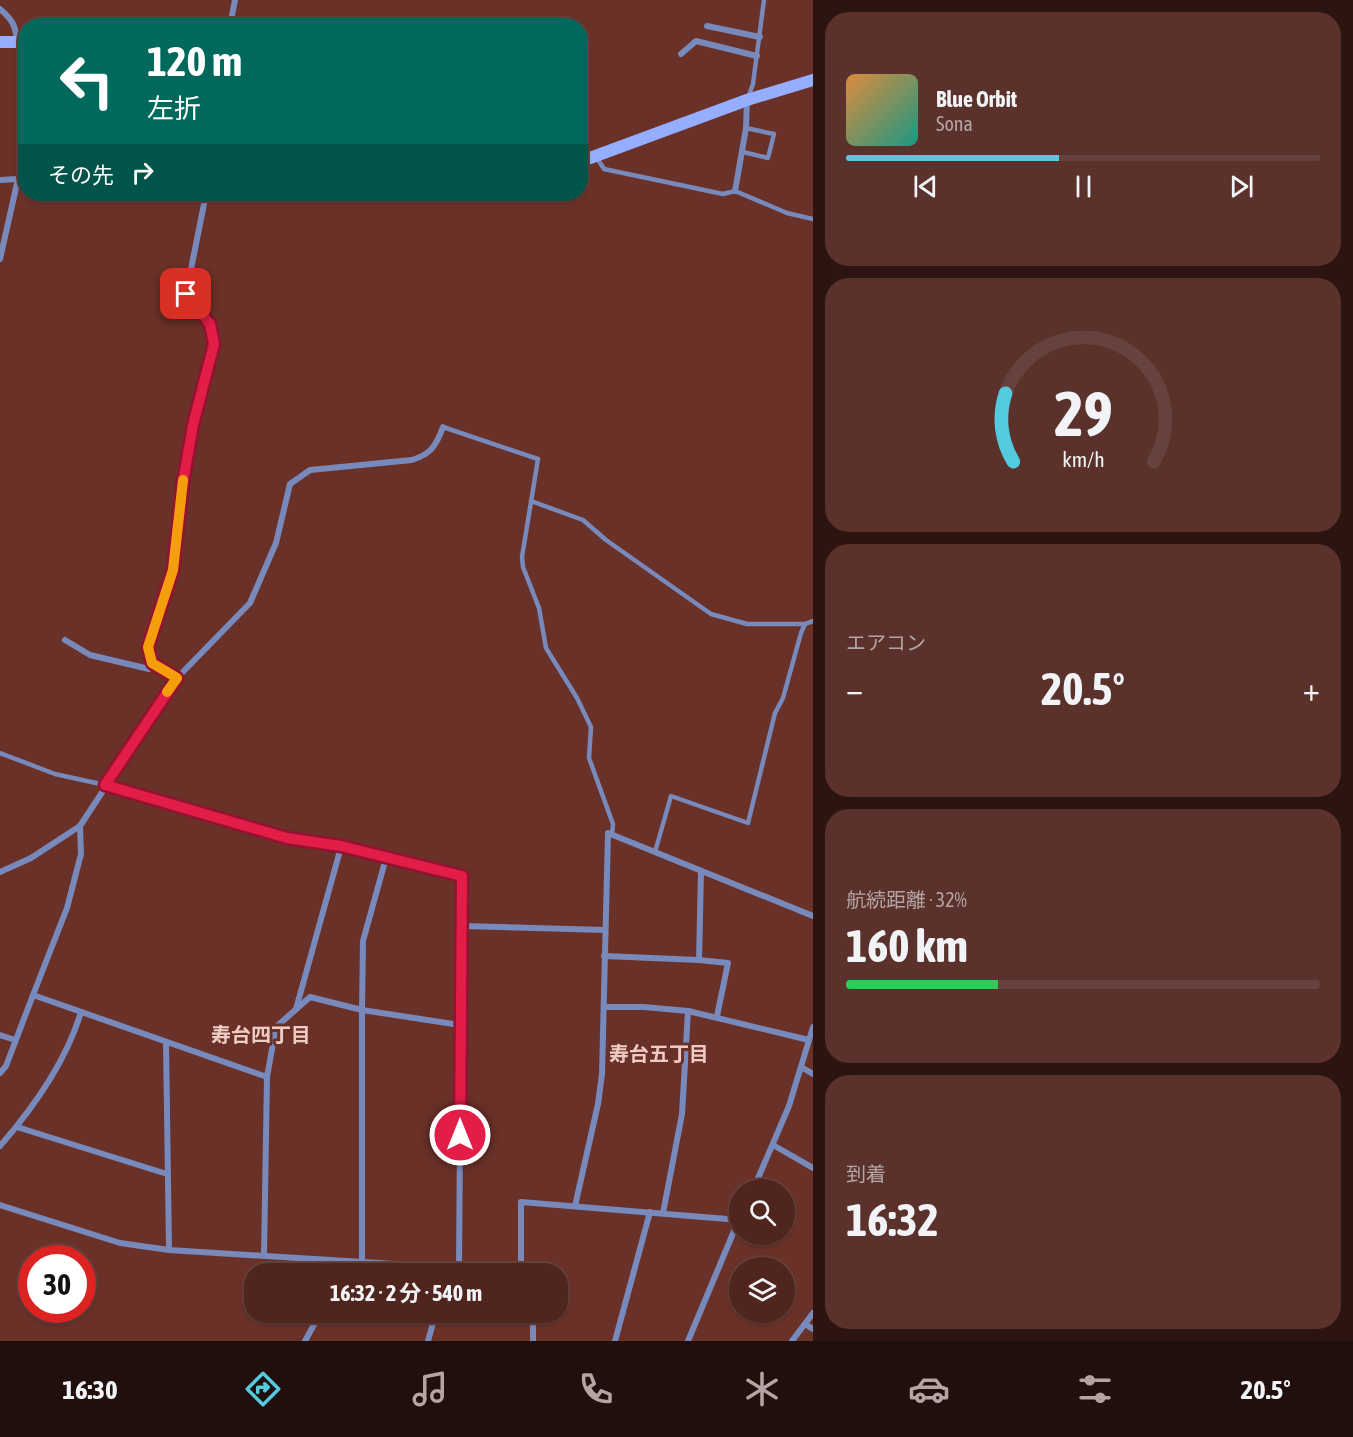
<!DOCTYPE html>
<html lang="ja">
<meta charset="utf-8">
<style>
:root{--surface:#50251e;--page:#5a312b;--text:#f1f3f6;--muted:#b4a5a4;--line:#67423c;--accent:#54cade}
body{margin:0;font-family:"Asap Condensed","Noto Sans JP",sans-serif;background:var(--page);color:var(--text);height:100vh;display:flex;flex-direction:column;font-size:22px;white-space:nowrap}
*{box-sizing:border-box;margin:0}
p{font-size:20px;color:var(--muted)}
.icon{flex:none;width:33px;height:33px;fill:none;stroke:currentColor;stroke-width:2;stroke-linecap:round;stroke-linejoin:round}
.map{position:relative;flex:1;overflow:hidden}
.drawer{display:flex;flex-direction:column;gap:12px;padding:12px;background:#2c1410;width:540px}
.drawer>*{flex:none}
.guide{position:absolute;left:18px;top:18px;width:570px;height:183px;border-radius:24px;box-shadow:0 2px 4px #0004,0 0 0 2px var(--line);background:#00695c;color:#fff;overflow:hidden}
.buttons{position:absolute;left:729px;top:1179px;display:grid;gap:12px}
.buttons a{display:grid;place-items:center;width:66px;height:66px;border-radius:50%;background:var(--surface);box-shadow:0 2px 4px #0004,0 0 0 2px var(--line);font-size:30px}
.speed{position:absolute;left:18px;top:1245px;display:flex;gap:12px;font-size:30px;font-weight:700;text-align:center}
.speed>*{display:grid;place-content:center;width:78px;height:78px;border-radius:50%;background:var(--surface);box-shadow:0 2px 4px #0004,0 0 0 2px var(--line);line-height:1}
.speed .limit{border:9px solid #d22;background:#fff;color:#111}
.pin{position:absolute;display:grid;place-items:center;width:51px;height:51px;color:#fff;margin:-26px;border-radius:12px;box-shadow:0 3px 9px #0006}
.me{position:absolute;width:66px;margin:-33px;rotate:0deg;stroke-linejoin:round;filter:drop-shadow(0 0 4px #0008)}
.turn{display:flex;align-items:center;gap:21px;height:126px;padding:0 30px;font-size:27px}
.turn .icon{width:78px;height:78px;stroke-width:2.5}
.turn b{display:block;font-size:42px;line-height:51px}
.then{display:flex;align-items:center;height:57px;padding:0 30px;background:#0003;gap:12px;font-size:22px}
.big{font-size:45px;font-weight:700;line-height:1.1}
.drawer .widget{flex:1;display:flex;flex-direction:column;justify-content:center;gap:9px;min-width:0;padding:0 21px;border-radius:24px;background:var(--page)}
.drawer .dial{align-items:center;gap:0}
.dial svg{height:156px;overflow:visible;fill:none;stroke:var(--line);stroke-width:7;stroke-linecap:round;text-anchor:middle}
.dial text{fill:var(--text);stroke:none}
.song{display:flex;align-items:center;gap:18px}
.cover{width:72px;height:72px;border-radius:9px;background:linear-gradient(135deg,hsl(30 70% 55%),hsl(170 70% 35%))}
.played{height:6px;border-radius:3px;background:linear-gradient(90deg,var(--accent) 45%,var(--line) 45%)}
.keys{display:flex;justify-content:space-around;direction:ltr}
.heat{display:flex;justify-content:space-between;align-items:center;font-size:33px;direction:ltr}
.charge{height:9px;border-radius:4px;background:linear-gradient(90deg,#34c759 32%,var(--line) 0)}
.trip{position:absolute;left:244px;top:1263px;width:324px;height:60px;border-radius:24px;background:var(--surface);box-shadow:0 2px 4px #0004,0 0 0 2px var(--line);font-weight:700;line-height:60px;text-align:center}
.dock{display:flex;height:96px;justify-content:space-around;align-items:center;background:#200f0c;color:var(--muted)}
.dock .icon{width:42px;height:42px}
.dock .on{color:var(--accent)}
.dock b{font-size:27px;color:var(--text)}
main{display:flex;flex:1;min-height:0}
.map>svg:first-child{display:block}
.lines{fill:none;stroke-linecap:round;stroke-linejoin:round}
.lane{stroke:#7889bc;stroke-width:4.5}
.street{stroke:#7889bc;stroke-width:6}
.secondary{stroke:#95aeff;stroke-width:12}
.route-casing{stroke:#92132f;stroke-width:15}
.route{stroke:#e11d48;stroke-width:10}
.slow{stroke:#f59e0b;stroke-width:10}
.labels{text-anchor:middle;stroke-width:6;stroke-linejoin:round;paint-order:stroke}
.neighbourhood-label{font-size:20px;font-weight:bold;fill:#efcbc5;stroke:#6a3128}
</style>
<main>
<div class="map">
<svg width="813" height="1341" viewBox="0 0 813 1341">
<rect width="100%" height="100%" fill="#6a3128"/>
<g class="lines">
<g class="lane">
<path d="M748,98L753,84L764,0"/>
<path d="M743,152L768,158L774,134L746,128"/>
<path d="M597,158L604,169L723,194L735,191L787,213L813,219"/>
<path d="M443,427L538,459L522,557L523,567L539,608L546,648L577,698L591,727L589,758L613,824L612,835"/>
<path d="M531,501L583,520L606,540L711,614L747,624H805"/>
<path d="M0,753L55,774L105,785L287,838L341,847"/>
<path d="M655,852L671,796L748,823L775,713L783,698L801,633L805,624L813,621"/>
</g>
<g class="street">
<path d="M0,9C12,19 16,26 17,42"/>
<path d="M230,26L235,0"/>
<path d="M707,26L760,37"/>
<path d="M681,54L696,41L757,56"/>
<path d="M0,180L18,179L0,259"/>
<path d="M735,191L746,128L747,100"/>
<path d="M65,640L90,655L149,669L152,663"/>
<path d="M177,678L152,663L148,647L173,570L183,482L193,425L215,344L210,324L186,294L206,194"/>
<path d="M80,826L81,854L67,908L33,995L267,1077"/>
<path d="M701,871L699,960L728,963L717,1016"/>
<path d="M0,872L31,858L80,826L177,678L250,603L276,543L290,484L310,470L412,460C431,454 436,446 443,427"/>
<path d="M462,926L605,930"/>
<path d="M604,956L699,960"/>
<path d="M604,1007H644L688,1011L809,1040"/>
<path d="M296,1009L341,847L462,876L459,1268"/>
<path d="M0,1035L15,1040"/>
<path d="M166,1042L169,1250"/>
<path d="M801,1067L813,1074"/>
<path d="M0,1073L6,1066L33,995"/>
<path d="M17,1127L167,1174"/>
<path d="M773,1145L813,1168"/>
<path d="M0,1146C35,1106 66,1062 81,1012"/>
<path d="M753,1190L789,1106L813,1027"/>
<path d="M0,1205L120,1243L169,1250L459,1268H521"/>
<path d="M575,1206L598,1104L602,1074L608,833L813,916"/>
<path d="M663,1213L682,1114L688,1011"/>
<path d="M264,1255L267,1077L276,1027L310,997L362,1010L460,1025"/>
<path d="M362,1262V1010L363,941L386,858"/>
<path d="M342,1274L348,1261"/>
<path d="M527,1274L521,1268V1202L739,1220"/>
<path d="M533,1312V1341"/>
<path d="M805,1324L813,1329"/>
<path d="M305,1341L321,1312"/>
<path d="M428,1341L436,1312"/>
<path d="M615,1341L650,1212"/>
<path d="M688,1341L739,1219"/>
<path d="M792,1341L813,1313"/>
</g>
<g class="secondary">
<path d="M0,42H26"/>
<path d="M580,159L590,158L747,100L813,80"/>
</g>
</g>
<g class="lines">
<g class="route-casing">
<path id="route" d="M186,294L210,324L214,344L193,425L183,482L173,570L148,647L152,663L177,678L105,785L287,838L341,846L462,876L460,1135"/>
</g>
<use href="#route" class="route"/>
<path class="slow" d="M167,692L177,678L152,663L148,647L173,570L183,480"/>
</g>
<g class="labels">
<g class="neighbourhood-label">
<text x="261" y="1042">寿台四丁目</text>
<text x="659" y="1061">寿台五丁目</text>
</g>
</g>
</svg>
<div class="buttons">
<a><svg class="icon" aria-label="search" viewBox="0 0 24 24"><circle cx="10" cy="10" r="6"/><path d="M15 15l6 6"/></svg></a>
<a><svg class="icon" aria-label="layers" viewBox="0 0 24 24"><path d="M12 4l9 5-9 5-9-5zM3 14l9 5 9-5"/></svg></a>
</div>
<div class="speed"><div class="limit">30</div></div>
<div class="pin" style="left:186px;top:294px;background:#d93025"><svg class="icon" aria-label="arrive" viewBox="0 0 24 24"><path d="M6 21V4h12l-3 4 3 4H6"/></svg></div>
<svg class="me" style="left:460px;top:1135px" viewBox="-20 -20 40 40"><circle r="17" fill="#e11d48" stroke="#fff" stroke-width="3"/><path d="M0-11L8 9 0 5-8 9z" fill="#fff"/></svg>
<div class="trip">16:32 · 2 分 · 540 m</div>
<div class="guide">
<div class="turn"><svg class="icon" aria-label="left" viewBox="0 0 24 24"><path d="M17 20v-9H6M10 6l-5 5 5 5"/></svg><div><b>120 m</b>左折</div></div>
<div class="then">その先<svg class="icon" aria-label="right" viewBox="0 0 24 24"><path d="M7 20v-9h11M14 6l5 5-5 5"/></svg></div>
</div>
</div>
<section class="drawer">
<div class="widget">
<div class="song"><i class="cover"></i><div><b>Blue Orbit</b><p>Sona</p></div></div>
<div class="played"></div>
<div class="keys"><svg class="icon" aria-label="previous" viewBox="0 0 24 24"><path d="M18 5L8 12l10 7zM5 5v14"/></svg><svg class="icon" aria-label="pause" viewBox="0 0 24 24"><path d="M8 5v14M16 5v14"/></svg><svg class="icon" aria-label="next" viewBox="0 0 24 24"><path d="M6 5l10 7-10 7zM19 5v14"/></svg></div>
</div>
<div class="widget dial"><svg viewBox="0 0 100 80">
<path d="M14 69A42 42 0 1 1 86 69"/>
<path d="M14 69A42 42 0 0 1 10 34" stroke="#54cade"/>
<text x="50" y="56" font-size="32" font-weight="700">29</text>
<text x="50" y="72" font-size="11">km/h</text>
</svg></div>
<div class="widget"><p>エアコン</p>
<div class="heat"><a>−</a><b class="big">20.5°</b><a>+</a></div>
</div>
<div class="widget"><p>航続距離 · 32%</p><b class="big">160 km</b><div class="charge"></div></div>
<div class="widget"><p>到着</p><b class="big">16:32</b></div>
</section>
</main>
<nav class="dock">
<b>16:30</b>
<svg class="icon on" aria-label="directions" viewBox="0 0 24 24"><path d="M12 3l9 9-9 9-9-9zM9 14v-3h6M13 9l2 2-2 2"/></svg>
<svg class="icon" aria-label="music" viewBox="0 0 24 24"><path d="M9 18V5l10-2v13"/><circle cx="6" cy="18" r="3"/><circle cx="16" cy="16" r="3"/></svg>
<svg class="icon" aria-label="phone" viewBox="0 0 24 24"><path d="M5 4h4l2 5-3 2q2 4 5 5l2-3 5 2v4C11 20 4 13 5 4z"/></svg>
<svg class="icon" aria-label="climate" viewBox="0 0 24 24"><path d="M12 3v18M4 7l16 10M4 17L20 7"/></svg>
<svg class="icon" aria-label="car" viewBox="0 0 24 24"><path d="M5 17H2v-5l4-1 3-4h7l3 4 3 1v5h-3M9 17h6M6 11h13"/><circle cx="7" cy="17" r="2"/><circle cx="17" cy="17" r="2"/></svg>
<svg class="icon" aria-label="filters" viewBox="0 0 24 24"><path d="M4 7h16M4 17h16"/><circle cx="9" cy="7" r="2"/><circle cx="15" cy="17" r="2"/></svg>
<b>20.5°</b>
</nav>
